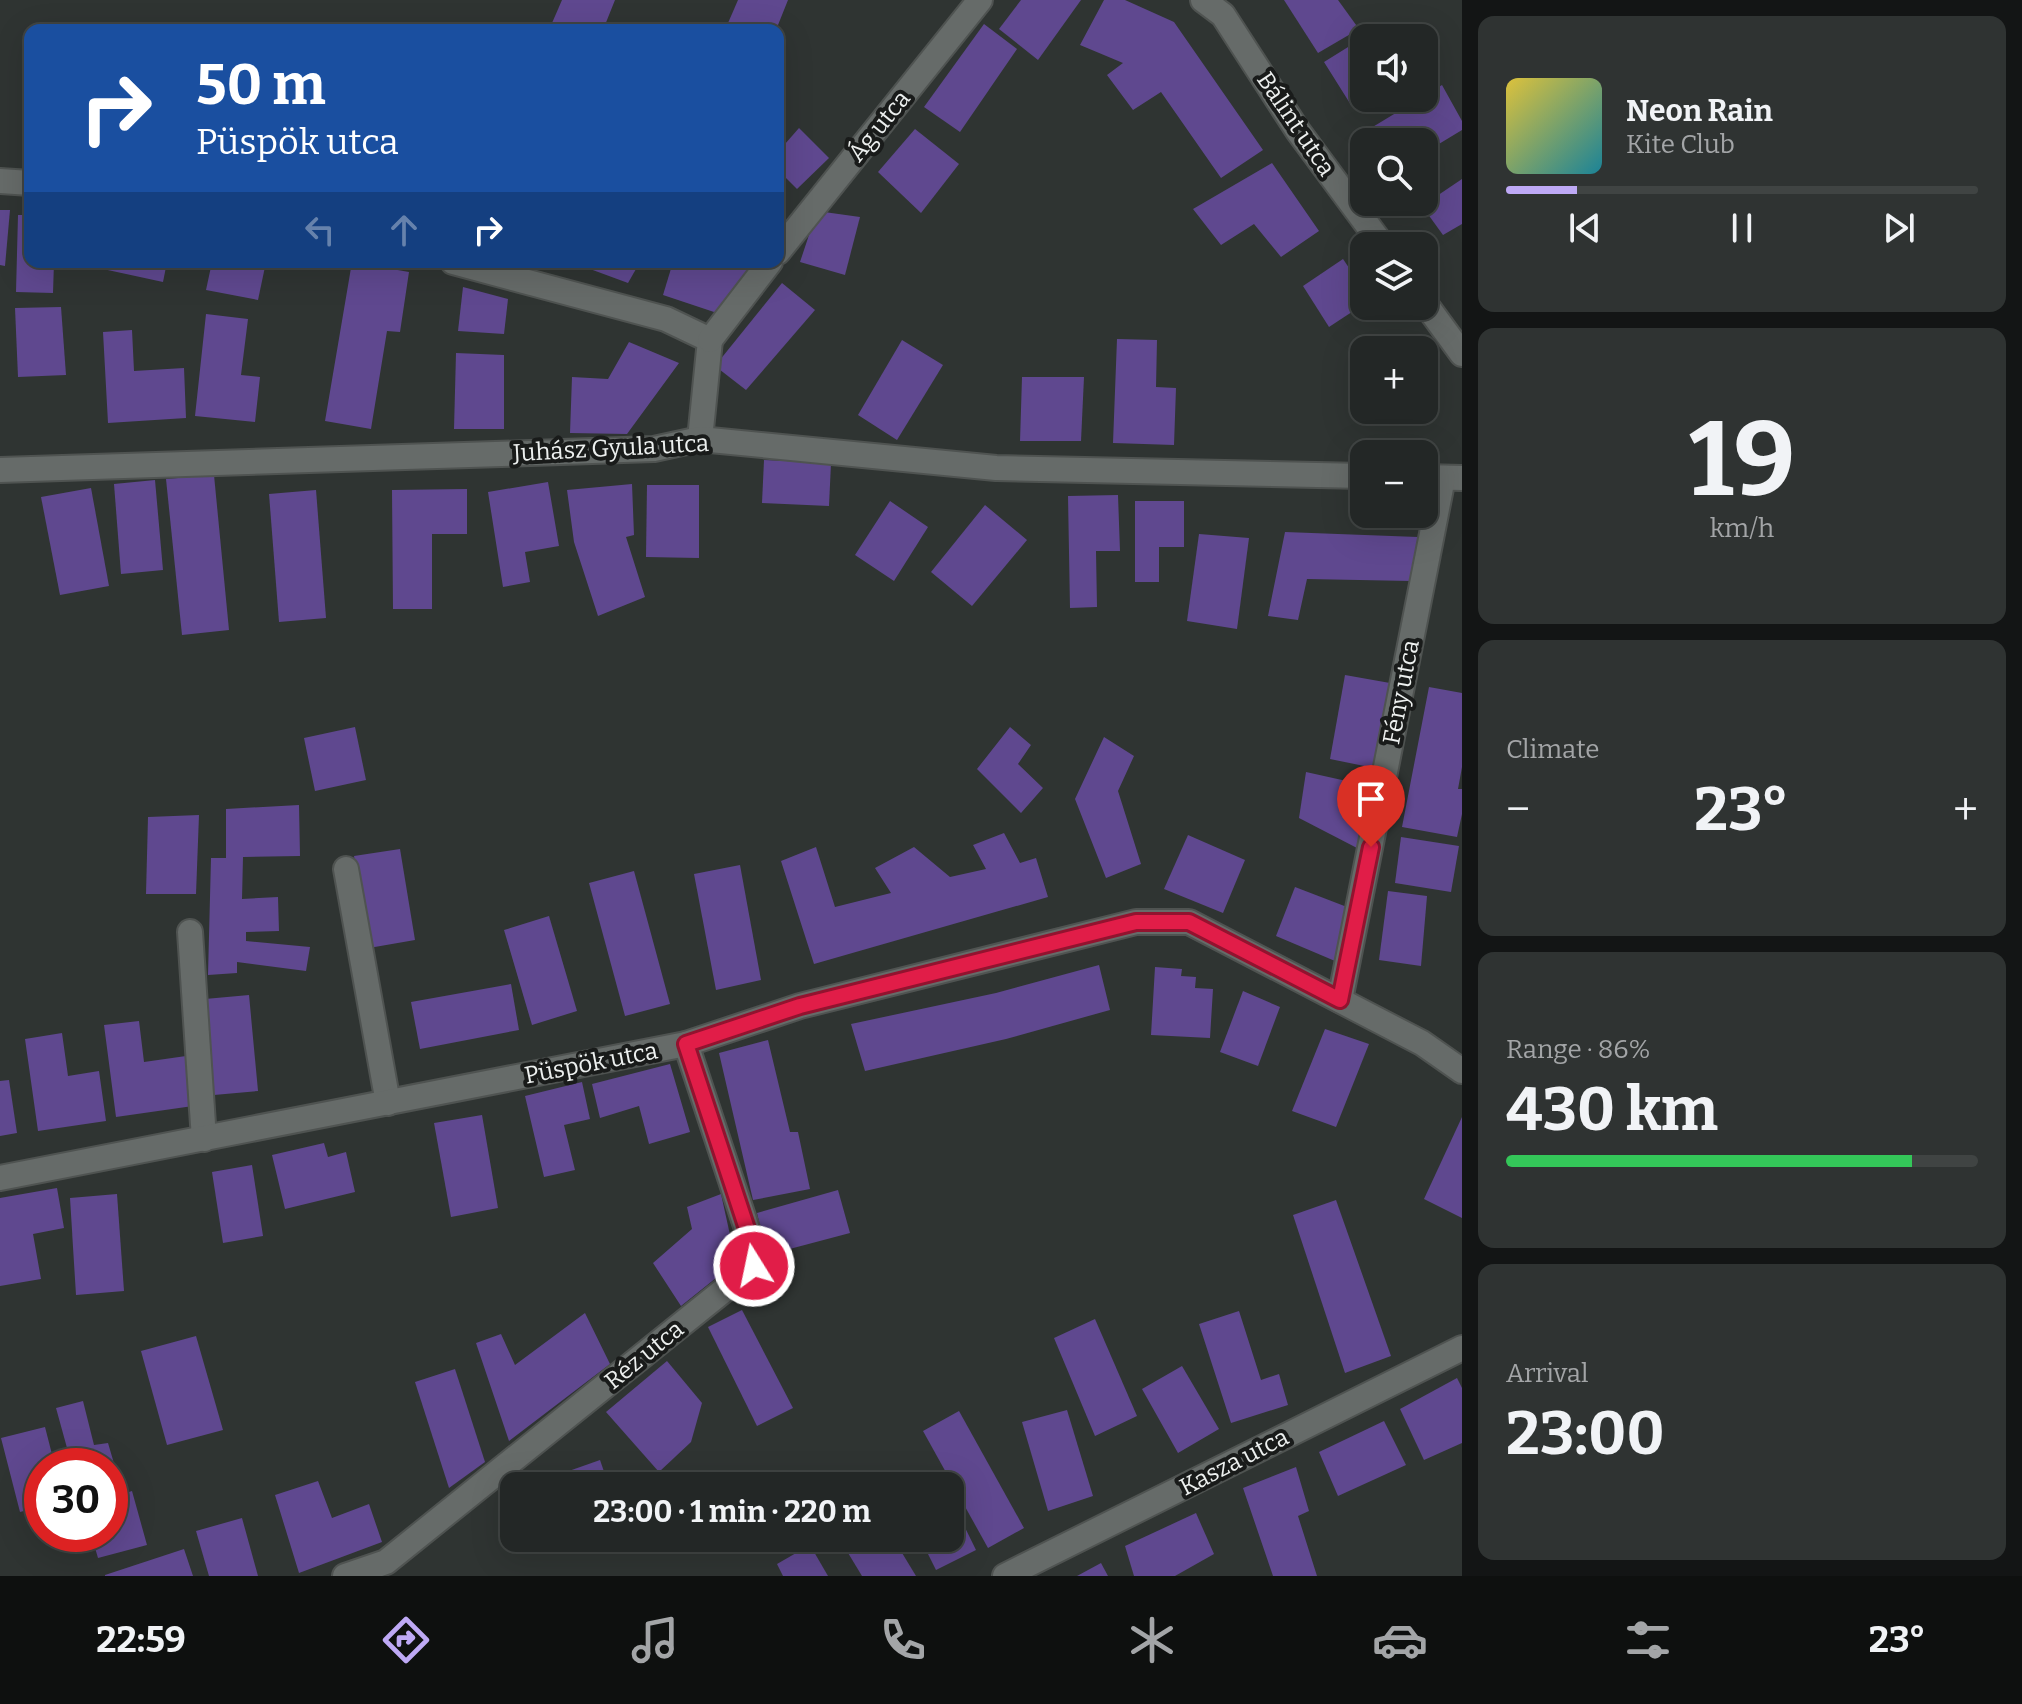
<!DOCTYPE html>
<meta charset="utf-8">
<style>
:root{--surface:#232726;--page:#2f3332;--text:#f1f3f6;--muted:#a3a5a7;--line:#404443;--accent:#bea9f5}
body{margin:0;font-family:Bitter,serif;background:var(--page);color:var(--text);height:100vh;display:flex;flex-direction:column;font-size:30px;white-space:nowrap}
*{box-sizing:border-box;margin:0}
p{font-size:26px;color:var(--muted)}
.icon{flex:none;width:44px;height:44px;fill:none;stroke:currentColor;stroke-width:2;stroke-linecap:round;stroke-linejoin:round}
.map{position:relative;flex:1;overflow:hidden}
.panel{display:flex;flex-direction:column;gap:16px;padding:16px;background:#131515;width:560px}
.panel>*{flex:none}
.top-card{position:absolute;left:24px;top:24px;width:760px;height:244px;border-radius:16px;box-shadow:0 8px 32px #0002,0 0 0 2px var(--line);background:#1a4fa0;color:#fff;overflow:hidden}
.controls{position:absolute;left:1350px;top:24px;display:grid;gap:16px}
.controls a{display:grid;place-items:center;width:88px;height:88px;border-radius:16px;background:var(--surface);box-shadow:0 8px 32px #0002,0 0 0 2px var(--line);font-size:40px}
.speed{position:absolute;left:24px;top:1448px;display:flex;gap:16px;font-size:40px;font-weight:700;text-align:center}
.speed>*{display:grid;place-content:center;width:104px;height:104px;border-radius:50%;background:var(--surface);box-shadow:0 8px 32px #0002,0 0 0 2px var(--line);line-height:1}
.speed .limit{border:12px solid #d22;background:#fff;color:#111}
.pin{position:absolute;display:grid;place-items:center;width:68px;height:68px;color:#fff;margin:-82px -34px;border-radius:50% 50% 50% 0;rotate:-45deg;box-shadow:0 0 8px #0007}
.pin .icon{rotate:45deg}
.me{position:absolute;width:88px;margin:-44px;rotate:350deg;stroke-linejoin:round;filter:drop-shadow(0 0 6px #0008)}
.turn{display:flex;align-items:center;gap:28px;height:168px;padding:0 40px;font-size:36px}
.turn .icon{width:104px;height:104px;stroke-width:2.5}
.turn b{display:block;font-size:56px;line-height:68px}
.lanes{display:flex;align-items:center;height:76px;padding:0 40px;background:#0003;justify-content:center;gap:40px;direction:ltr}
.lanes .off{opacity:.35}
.big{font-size:60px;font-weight:700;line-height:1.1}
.panel .widget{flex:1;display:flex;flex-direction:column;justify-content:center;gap:12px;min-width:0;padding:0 28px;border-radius:16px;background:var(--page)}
.panel .dial{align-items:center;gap:0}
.dial b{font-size:104px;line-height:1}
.song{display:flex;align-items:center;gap:24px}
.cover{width:96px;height:96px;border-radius:12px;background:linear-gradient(135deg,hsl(50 70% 55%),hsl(190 70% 35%))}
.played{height:8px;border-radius:4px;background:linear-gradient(90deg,var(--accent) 15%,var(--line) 15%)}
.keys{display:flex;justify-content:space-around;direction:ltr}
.heat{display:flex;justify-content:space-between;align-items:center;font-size:44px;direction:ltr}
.charge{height:12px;border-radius:6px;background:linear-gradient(90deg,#34c759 86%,var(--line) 0)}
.trip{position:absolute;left:500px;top:1472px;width:464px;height:80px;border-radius:16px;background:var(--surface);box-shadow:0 8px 32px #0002,0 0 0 2px var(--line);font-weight:700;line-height:80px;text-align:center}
.tabs{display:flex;height:128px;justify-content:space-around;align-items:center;background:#0e100f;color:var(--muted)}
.tabs .icon{width:56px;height:56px}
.tabs .active{color:var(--accent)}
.tabs b{font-size:36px;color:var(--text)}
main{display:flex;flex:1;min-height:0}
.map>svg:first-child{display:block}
.building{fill:#5f488f}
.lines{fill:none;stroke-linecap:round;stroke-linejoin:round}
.minor-casing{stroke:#4f5351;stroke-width:28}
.minor{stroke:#666b69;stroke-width:24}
.route-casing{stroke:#92132f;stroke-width:20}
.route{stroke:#e11d48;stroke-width:14}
.labels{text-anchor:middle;stroke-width:8;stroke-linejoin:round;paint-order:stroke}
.street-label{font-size:24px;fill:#edf0ef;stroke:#191b1a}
</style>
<main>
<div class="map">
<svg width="1462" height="1576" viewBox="0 0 1462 1576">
<rect width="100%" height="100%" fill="#2f3432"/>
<g class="building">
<path d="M562,0H615L603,30H549Z"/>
<path d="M738,0H788L776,30H725Z"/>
<path d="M1021,0H1081L1038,60L999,29Z"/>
<path d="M1104,0H1125L1174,22L1263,150L1221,178L1161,92L1133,110L1107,75L1123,63L1080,45Z"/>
<path d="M1284,0H1338L1359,29L1318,53Z"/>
<path d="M984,24L1017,49L960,132L924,107Z"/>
<path d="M1369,34L1372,38H1364V96L1351,105L1324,62Z"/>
<path d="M1442,85L1462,121V130L1424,153V142H1379L1371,128Z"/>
<path d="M799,128L829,158L797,189L778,170V152Z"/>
<path d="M915,129L959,164L921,213L878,172Z"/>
<path d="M1272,163L1319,231L1281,257L1254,224L1221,245L1193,209Z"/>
<path d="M1462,179V224L1443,235L1422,206Z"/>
<path d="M0,210H10L5,266L0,265Z"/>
<path d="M817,211L860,217L845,275L800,262Z"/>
<path d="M18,215H30V262H54L53,293L16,292Z"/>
<path d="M1343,259L1364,290V304L1329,327L1303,286Z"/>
<path d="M104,262H167L163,282L103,269Z"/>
<path d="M212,262H266L258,300L206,290Z"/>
<path d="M352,262L409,272L400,332L387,331L371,429L325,421Z"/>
<path d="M571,262H640L628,283Z"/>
<path d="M673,262H759L717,313L663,295Z"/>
<path d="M782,283L815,310L746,390L715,366Z"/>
<path d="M463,287L508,299L504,334L458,331Z"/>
<path d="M61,307L66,375L18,377L15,308Z"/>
<path d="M206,314L248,319L241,375L260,377L255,422L195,416Z"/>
<path d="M132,330L134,371L184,368L186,418L108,423L103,332Z"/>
<path d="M1117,339L1157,340L1156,387L1176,388L1174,445L1113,443Z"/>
<path d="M902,340L943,365L897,440L858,415Z"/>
<path d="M629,342L679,363L627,434L570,433L572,377L608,379Z"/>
<path d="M456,353L504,355V429H454Z"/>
<path d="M1022,377H1084L1081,441H1020Z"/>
<path d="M764,460L831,463L829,506L762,503Z"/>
<path d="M214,475L229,630L182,635L166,479Z"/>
<path d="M155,480L163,570L121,574L114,484Z"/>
<path d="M548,482L559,546L525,552L530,582L503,587L488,492Z"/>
<path d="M632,484L634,535L626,537L645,597L598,616L574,542L567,490Z"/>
<path d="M647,485H699V558L646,557Z"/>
<path d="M91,488L109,586L60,595L41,497Z"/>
<path d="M467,489V534H432V609H393L392,490Z"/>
<path d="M316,490L326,618L279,622L269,494Z"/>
<path d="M1118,495L1120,551H1096L1097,607L1070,608L1068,496Z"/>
<path d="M890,501L928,527L894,581L855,555Z"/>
<path d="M1135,501H1184V547H1159V582H1135Z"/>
<path d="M985,505L1027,540L972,606L931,572Z"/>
<path d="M1285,532L1418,537L1411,581L1307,579L1298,620L1268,616Z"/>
<path d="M1199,534L1249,538L1237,629L1187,621Z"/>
<path d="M1345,675L1390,683L1374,768L1330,759Z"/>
<path d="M1429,687L1462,693V767L1458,789H1462V814L1457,837L1402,827Z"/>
<path d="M355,727L366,780L315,791L304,738Z"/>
<path d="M1010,727L1031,745L1018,764L1043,788L1021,813L977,769Z"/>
<path d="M1104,737L1134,756L1118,791L1141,864L1106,878L1075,799Z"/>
<path d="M1306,772L1369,786L1357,848L1299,818Z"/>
<path d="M299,805L300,856L243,857L242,899L278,897L279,931L246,932V941L310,947L306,971L237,962V973L208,975L211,858H226V809Z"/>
<path d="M199,815L196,894H146L148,817Z"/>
<path d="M1004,833L1020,863L1036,858L1048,897L814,964L781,861L816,847L835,907L891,893L875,868L914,847L950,877L986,869L973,845Z"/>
<path d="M1188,835L1245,860L1223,913L1164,889Z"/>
<path d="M1401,837L1459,846L1451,892L1395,883Z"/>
<path d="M400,849L415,940L369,948L354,856Z"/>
<path d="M740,865L761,980L716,990L694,874Z"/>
<path d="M634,871L670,1004L625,1016L589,883Z"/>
<path d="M1295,887L1347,907L1335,961L1276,936Z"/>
<path d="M1388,891L1427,896L1421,966L1379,960Z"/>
<path d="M549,916L577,1011L532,1025L504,930Z"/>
<path d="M1099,965L1110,1010L1006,1039L865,1071L851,1024L996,993Z"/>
<path d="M1155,967L1182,969L1181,976L1196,977L1195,988L1213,989L1210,1038L1151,1035Z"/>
<path d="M511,984L519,1030L420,1049L411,1002Z"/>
<path d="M1243,991L1280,1007L1258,1066L1220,1052Z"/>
<path d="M249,995L258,1091L214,1095L205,999Z"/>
<path d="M139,1021L144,1062L186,1056L193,1106L116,1117L104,1025Z"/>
<path d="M1325,1029L1369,1044L1336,1127L1292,1111Z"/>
<path d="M62,1033L68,1076L99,1071L106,1121L38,1131L25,1039Z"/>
<path d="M768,1040L790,1132H798L810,1189L753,1200L719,1053Z"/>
<path d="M670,1064L690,1132L649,1144L639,1106L600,1118L592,1084Z"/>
<path d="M9,1080L17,1133L0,1136V1081Z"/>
<path d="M582,1082L590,1119L564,1125L575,1170L544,1177L525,1096Z"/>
<path d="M482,1115L498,1208L451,1217L434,1123Z"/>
<path d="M1462,1117V1218L1424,1199Z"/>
<path d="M324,1143L328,1157L346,1152L355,1192L285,1209L272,1155Z"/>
<path d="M252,1165L263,1236L223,1243L212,1172Z"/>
<path d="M57,1188L64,1228L33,1234L41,1279L0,1286V1198Z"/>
<path d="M838,1190L850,1233L767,1255L757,1213Z"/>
<path d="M117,1194L124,1291L76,1295L70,1198Z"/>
<path d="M721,1194L736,1262L681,1306L653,1263L692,1229L687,1207Z"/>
<path d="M1336,1200L1391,1356L1345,1373L1293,1215Z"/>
<path d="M742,1310L793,1408L757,1426L708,1327Z"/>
<path d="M1239,1311L1261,1380L1279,1374L1288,1405L1231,1423L1199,1324Z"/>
<path d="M585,1313L610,1364L509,1441L476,1343L501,1334L515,1365Z"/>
<path d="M1095,1319L1137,1416L1095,1436L1054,1338Z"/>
<path d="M196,1336L223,1430L167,1445L141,1351Z"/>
<path d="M667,1361L702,1403L691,1442L659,1472L606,1412Z"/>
<path d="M1182,1366L1219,1429L1178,1453L1142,1389Z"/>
<path d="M455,1369L485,1462L449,1488L415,1382Z"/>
<path d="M1457,1378L1462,1388V1443L1424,1460L1400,1409Z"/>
<path d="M83,1401L94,1445L108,1443L123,1494L132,1491L147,1545L98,1558L91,1534H110V1466H72L56,1408Z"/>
<path d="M1067,1410L1093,1496L1048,1511L1022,1422Z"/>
<path d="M959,1411L1024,1528L988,1548L923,1431Z"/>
<path d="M1384,1421L1406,1465L1338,1496L1319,1452Z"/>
<path d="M45,1427L55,1466H42V1506L20,1512L1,1438Z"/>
<path d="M600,1460L609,1486H552L549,1478Z"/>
<path d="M1296,1467L1309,1511L1298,1516L1317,1576H1273L1243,1488Z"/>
<path d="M318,1481L332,1518L369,1504L382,1542L299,1573L275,1495Z"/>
<path d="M950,1497L976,1550L936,1570L920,1538H950Z"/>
<path d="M1196,1513L1214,1554L1175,1576H1134L1125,1546Z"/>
<path d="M242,1518L258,1576H209L196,1531Z"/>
<path d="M839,1538H893L916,1576H862Z"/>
<path d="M810,1545L828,1576H783L777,1564Z"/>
<path d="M184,1549L193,1576H105V1575Z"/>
<path d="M1101,1563L1108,1576H1077Z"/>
</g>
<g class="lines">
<g class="minor-casing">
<g id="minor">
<path d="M1203,0L1223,15L1298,131L1383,246"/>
<path d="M0,181L30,183"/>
<path d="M778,252L980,0"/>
<path d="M453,262L666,319L710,340L700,439"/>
<path d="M1424,302L1462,354"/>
<path d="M710,340L770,262"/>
<path d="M0,470L654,449L700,439L996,468L1364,476"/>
<path d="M1424,477L1462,478"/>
<path d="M346,869L388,1103"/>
<path d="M190,932L204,1139"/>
<path d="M1340,1000L1443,478"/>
<path d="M0,1178L686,1044L800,1006L1136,922H1189L1422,1043L1462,1071"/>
<path d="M345,1576L386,1562L754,1266L750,1238L686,1044"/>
<path d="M1005,1576L1462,1348"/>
</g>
</g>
<use href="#minor" class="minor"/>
</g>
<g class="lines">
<g class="route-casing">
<path id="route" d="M754,1266L750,1238L686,1044L800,1006L1136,922H1189L1340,1000L1371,847"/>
</g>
<use href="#route" class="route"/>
</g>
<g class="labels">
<g class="street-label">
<text transform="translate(1296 124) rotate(56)" y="8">Bálint utca</text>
<text transform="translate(879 126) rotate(-51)" y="8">Ág utca</text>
<text transform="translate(611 448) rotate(-3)" y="8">Juhász Gyula utca</text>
<text transform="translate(1401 692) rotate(-79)" y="8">Fény utca</text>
<text transform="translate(591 1063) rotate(-11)" y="8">Püspök utca</text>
<text transform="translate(644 1355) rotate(-39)" y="8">Réz utca</text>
<text transform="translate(1234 1462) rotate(-27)" y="8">Kasza utca</text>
</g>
</g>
</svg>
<div class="controls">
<a><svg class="icon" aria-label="sound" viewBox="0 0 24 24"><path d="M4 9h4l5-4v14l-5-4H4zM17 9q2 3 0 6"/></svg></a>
<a><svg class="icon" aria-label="search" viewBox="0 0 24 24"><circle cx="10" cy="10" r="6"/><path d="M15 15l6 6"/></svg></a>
<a><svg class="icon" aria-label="layers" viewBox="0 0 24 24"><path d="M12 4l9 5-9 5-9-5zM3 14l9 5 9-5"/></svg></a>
<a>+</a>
<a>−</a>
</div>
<div class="speed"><div class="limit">30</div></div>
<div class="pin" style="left:1371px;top:847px;background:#d93025"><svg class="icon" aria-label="arrive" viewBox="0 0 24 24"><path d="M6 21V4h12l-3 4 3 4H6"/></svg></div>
<svg class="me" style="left:754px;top:1266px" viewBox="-20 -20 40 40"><circle r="17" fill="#e11d48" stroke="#fff" stroke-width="3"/><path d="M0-11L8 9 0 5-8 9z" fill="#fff"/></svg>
<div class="trip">23:00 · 1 min · 220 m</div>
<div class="top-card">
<div class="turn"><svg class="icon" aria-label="right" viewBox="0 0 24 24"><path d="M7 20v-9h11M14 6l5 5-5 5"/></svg><div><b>50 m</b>Püspök utca</div></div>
<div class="lanes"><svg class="icon off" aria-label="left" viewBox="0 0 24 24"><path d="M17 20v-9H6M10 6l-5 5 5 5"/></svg><svg class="icon off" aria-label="ahead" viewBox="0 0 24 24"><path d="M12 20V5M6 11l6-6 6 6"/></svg><svg class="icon" aria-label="right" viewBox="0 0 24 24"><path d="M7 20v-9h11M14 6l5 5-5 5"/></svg></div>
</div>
</div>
<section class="panel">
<div class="widget">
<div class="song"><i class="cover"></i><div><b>Neon Rain</b><p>Kite Club</p></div></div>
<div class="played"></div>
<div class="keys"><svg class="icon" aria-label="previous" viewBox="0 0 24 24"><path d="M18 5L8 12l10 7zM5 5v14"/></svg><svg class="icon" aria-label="pause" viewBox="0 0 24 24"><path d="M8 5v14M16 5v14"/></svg><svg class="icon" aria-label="next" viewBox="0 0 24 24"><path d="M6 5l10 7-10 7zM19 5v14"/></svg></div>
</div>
<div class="widget dial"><b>19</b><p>km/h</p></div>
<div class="widget"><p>Climate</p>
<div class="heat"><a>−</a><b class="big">23°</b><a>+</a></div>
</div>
<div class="widget"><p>Range · 86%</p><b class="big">430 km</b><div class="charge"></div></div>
<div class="widget"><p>Arrival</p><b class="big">23:00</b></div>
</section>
</main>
<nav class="tabs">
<b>22:59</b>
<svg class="icon active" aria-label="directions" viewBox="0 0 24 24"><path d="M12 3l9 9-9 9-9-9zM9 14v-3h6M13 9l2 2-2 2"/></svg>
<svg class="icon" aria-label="music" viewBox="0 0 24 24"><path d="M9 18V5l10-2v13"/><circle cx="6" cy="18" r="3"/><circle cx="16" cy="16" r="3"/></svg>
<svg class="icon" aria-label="phone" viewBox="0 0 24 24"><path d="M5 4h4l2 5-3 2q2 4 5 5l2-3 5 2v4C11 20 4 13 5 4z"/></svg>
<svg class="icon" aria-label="climate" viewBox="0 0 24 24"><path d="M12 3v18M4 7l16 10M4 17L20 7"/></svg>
<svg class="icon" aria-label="car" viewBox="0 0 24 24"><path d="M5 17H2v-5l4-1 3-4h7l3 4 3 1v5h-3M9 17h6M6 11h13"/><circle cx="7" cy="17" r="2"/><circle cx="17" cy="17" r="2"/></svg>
<svg class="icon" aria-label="filters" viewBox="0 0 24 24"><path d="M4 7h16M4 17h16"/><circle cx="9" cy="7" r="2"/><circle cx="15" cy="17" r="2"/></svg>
<b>23°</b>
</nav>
